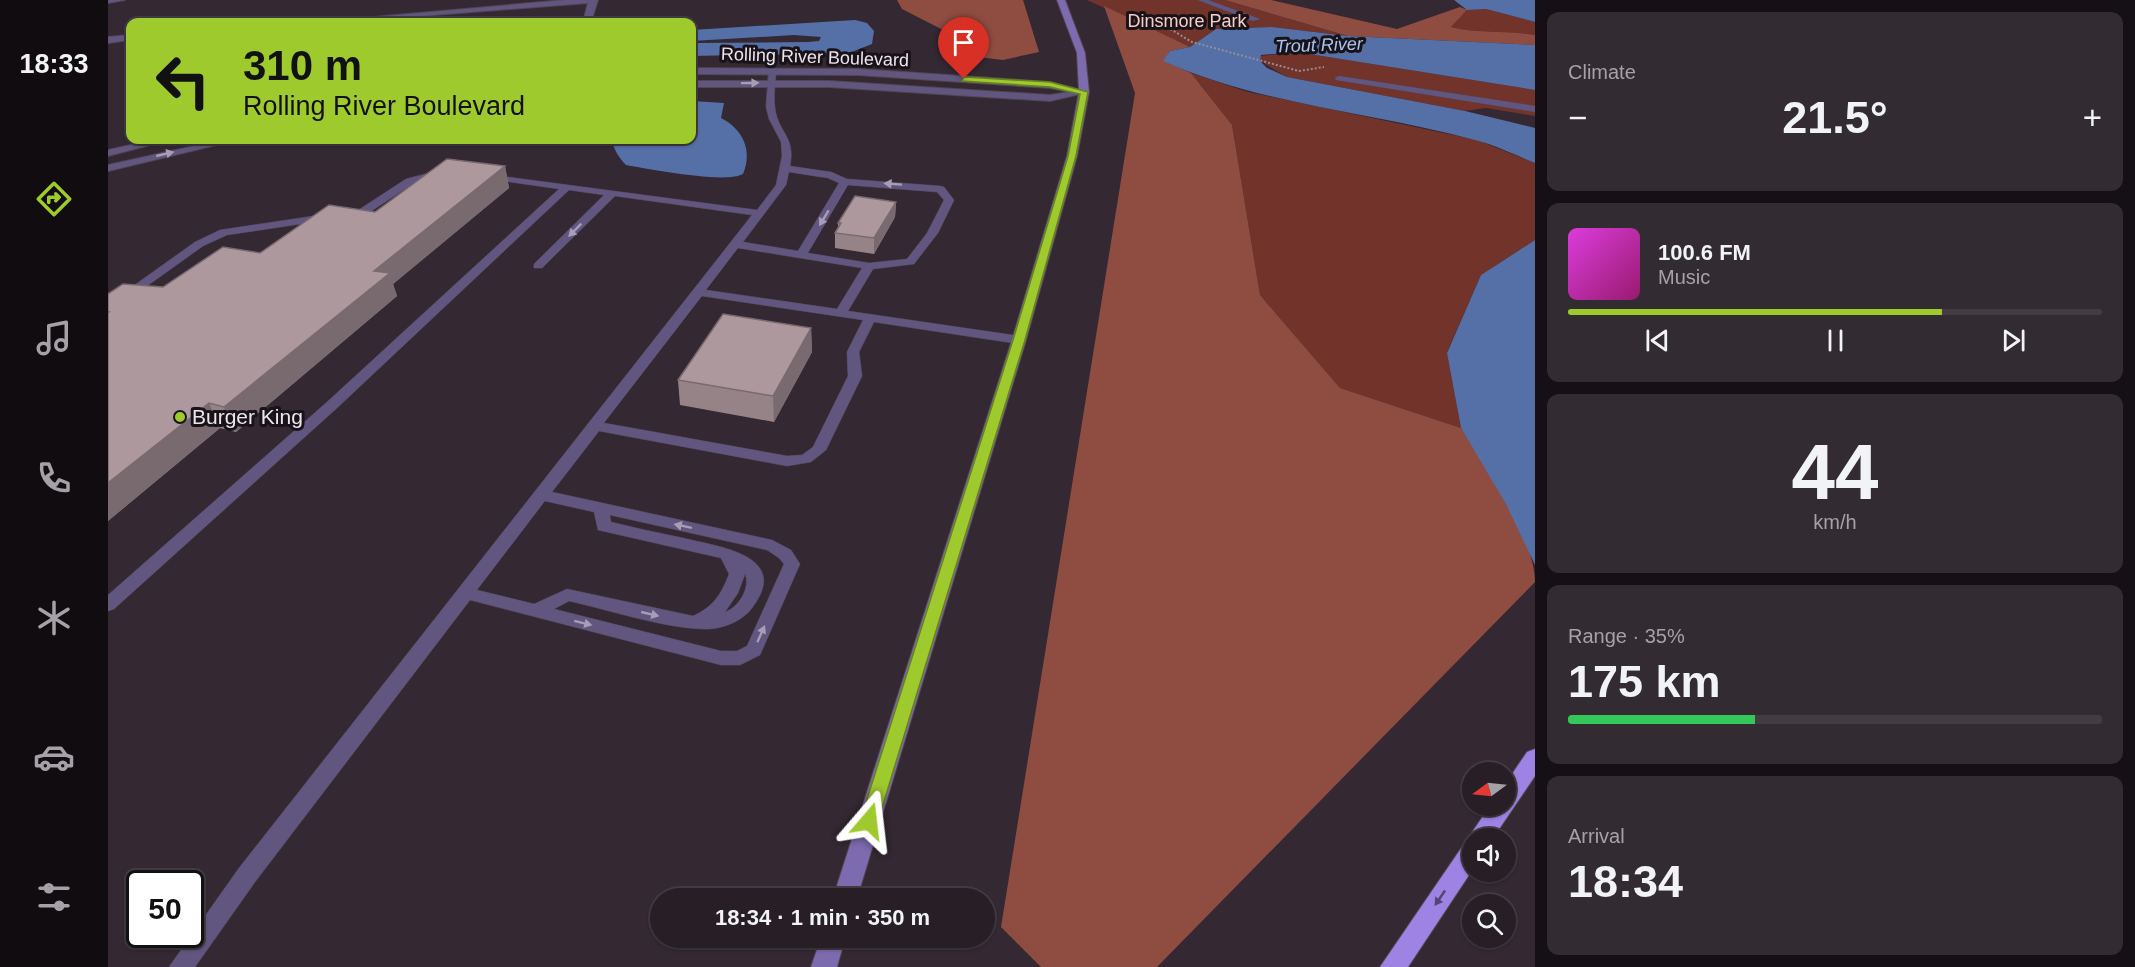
<!DOCTYPE html>
<meta charset="utf-8">
<style>
:root{--surface:#271e26;--page:#332b32;--text:#f1f3f6;--muted:#a4a2a7;--line:#433c43;--accent:#9fca2d}
body{margin:0;font-family:Helvetica,sans-serif;background:var(--page);color:var(--text);height:100vh;display:flex;flex-direction:column;font-size:22px;white-space:nowrap}
*{box-sizing:border-box;margin:0}
p{font-size:20px;color:var(--muted)}
.icon{flex:none;width:33px;height:33px;fill:none;stroke:currentColor;stroke-width:2;stroke-linecap:round;stroke-linejoin:round}
.map{position:relative;flex:1;overflow:hidden}
.details{display:flex;flex-direction:column;gap:12px;padding:12px;background:#151015;width:600px}
.details>*{flex:none}
.guide{position:absolute;left:18px;top:18px;width:570px;height:126px;border-radius:12px;box-shadow:0 2px 4px #0004,0 0 0 2px var(--line);background:#9fca2d;color:#111;overflow:hidden}
.needle{width:39px;rotate:255deg}
.controls{position:absolute;left:1354px;top:762px;display:grid;gap:12px}
.controls a{display:grid;place-items:center;width:54px;height:54px;border-radius:50%;background:var(--surface);box-shadow:0 2px 4px #0004,0 0 0 2px var(--line);font-size:30px}
.speed{position:absolute;left:18px;top:870px;display:flex;gap:12px;font-size:30px;font-weight:700;text-align:center}
.speed>*{display:grid;place-content:center;width:78px;height:78px;border-radius:50%;background:var(--surface);box-shadow:0 2px 4px #0004,0 0 0 2px var(--line);line-height:1}
.speed .limit{border:3px solid #111;border-radius:9px;background:#fff;color:#111}
.pin{position:absolute;display:grid;place-items:center;width:51px;height:51px;color:#fff;margin:-62px -26px;border-radius:50% 50% 50% 0;rotate:-45deg;box-shadow:0 0 6px #0007}
.pin .icon{rotate:45deg}
.me{position:absolute;width:66px;margin:-33px;rotate:17deg;stroke-linejoin:round;filter:drop-shadow(0 0 4px #0008)}
.turn{display:flex;align-items:center;gap:21px;height:126px;padding:0 18px;font-size:27px}
.turn .icon{width:78px;height:78px;stroke-width:2.5}
.turn b{display:block;font-size:42px;line-height:51px}
.big{font-size:45px;font-weight:700;line-height:1.1}
.details .widget{flex:1;display:flex;flex-direction:column;justify-content:center;gap:9px;min-width:0;padding:0 21px;border-radius:12px;background:var(--page)}
.details .dial{align-items:center;gap:0}
.dial b{font-size:78px;line-height:1}
.song{display:flex;align-items:center;gap:18px}
.cover{width:72px;height:72px;border-radius:9px;background:linear-gradient(135deg,hsl(300 70% 55%),hsl(320 70% 35%))}
.played{height:6px;border-radius:3px;background:linear-gradient(90deg,var(--accent) 70%,var(--line) 70%)}
.keys{display:flex;justify-content:space-around;direction:ltr}
.heat{display:flex;justify-content:space-between;align-items:center;font-size:33px;direction:ltr}
.charge{height:9px;border-radius:4px;background:linear-gradient(90deg,#34c759 35%,var(--line) 0)}
.trip{position:absolute;left:542px;top:888px;width:345px;height:60px;border-radius:30px;background:var(--surface);box-shadow:0 2px 4px #0004,0 0 0 2px var(--line);font-weight:700;line-height:60px;text-align:center}
main{display:flex;flex:1;min-height:0}
.tabs{display:flex;flex-direction:column;width:108px;justify-content:space-around;align-items:center;background:#100c0f;color:var(--muted)}
.tabs .icon{width:42px;height:42px}
.tabs .current{color:var(--accent)}
.tabs b{font-size:27px;color:var(--text)}
.map>svg:first-child{display:block}
.green{fill:#72332a}
.forest{fill:#8f4d42}
.water{fill:#5570a7}
.lines{fill:none;stroke-linecap:round;stroke-linejoin:round}
.service-casing{stroke:#524651;stroke-width:1}
.minor-casing{stroke:#524651;stroke-width:2}
.tertiary-casing{stroke:#524651;stroke-width:2}
.secondary-casing{stroke:#524651;stroke-width:2}
.trunk-casing{stroke:#524651;stroke-width:2}
.path{stroke:#968d95;stroke-width:2;stroke-dasharray:2 2;stroke-linecap:butt}
.service{fill:#605680;fill-rule:evenodd}
.minor{fill:#605680;fill-rule:evenodd}
.tertiary{fill:#605680;fill-rule:evenodd}
.secondary{fill:#7d6baf;fill-rule:evenodd}
.trunk{fill:#9e83e4;fill-rule:evenodd}
.wall{fill:#958388}
.shaded-wall{fill:#796a6f}
.building{fill:#ad989e;stroke:#796a6f;stroke-width:1.5}
.oneway{fill:#a69eb6}
.oneway2{fill:#544574}
.route{fill:#9fca2d;stroke:#67831d;stroke-width:1.5}
.poi-dot{fill:#9fca2d;stroke:#181318;stroke-width:2}
.labels{text-anchor:middle;stroke-width:6;stroke-linejoin:round;paint-order:stroke}
.far-park-label{font-size:18px;fill:#f6ccc5;stroke:#181318}
.far-water-label{font-size:18px;font-style:italic;fill:#acc4f4;stroke:#181318}
.far-street-label{font-size:18px;fill:#ede5ec;stroke:#181318}
.poi-label{font-size:21px;fill:#ede5ec;stroke:#181318;text-anchor:start}
</style>
<main>
<nav class="tabs">
<b>18:33</b>
<svg class="icon current" aria-label="directions" viewBox="0 0 24 24"><path d="M12 3l9 9-9 9-9-9zM9 14v-3h6M13 9l2 2-2 2"/></svg>
<svg class="icon" aria-label="music" viewBox="0 0 24 24"><path d="M9 18V5l10-2v13"/><circle cx="6" cy="18" r="3"/><circle cx="16" cy="16" r="3"/></svg>
<svg class="icon" aria-label="phone" viewBox="0 0 24 24"><path d="M5 4h4l2 5-3 2q2 4 5 5l2-3 5 2v4C11 20 4 13 5 4z"/></svg>
<svg class="icon" aria-label="climate" viewBox="0 0 24 24"><path d="M12 3v18M4 7l16 10M4 17L20 7"/></svg>
<svg class="icon" aria-label="car" viewBox="0 0 24 24"><path d="M5 17H2v-5l4-1 3-4h7l3 4 3 1v5h-3M9 17h6M6 11h13"/><circle cx="7" cy="17" r="2"/><circle cx="17" cy="17" r="2"/></svg>
<svg class="icon" aria-label="filters" viewBox="0 0 24 24"><path d="M4 7h16M4 17h16"/><circle cx="9" cy="7" r="2"/><circle cx="15" cy="17" r="2"/></svg>
</nav>
<div class="map">
<svg width="1427" height="967" viewBox="0 0 1427 967">
<rect width="100%" height="100%" fill="#342833"/>
<g class="green">
<path d="M979,0H1117L1240,36L1164,27L1108,29L1082,47Z"/>
<path d="M1378,9L1427,22V35C1399,30 1370,34 1343,27L1359,10Z"/>
<path d="M1189,52L1427,90V116L1378,108L1357,111L1179,77L1152,61L1153,56Z"/>
<path d="M1083,73L1140,92L1369,140L1427,163V240L1373,275L1339,352L1353,428L1232,388L1152,295L1124,125Z"/>
</g>
<g class="forest">
<path d="M789,0H915L931,52L895,60L845,54L841,33L794,9Z"/>
<path d="M1117,0H1163L1289,29L1352,7L1359,10L1343,27C1370,34 1399,30 1427,35V45L1240,36Z"/>
<path d="M996,6L1082,47L1062,51L1056,61L1083,73L1124,125L1152,295L1232,388L1353,428C1376,466 1427,538 1427,582L1049,967H933L893,927L1027,93Z"/>
</g>
<g class="water">
<path d="M1346,0H1427V22L1378,9L1359,10Z"/>
<path d="M747,20L759,23L766,31L764,44L741,53L584,56V43L700,42L711,41L713,37L686,35L584,41V30Z"/>
<path d="M1164,27L1240,36L1427,45V90L1189,52L1153,55L1152,61L1159,68L1179,77L1357,111L1427,128V163C1407,155 1387,145 1367,140C1263,112 1154,105 1055,61L1062,51L1082,47L1108,29Z"/>
<path d="M584,101L616,103L613,118C635,129 645,151 635,174C617,184 541,169 518,165C512,159 504,148 505,140H584Z"/>
<path d="M1427,240V565L1398,504L1353,428L1339,353L1373,275Z"/>
</g>
<g class="lines">
<g class="service-casing">
<g id="service">
<path d="M1090,0H1100L1152,19L1145,21Z"/>
<path d="M661,68L668,70C668,82 665,96 667,108C670,133 688,136 682,166L723,172L739,179L832,186L836,187L846,200L830,233L806,264L765,269L740,311L911,336L917,340L911,344L766,322L751,352L754,376L718,450L703,462L679,466L491,431L444,492L664,540L683,550L692,564L652,655L632,665H613L362,600L147,882L87,967H61L131,868L644,215L507,196L434,268H426V264L496,195L461,190L229,408L6,609L0,611V595L219,402L451,189L381,179L376,176L377,174L649,210L668,185L674,156L673,142L661,119L658,107ZM681,172L720,178L731,183L690,251L635,242L678,185ZM740,185L829,192L836,200L819,233L799,259L761,263L700,253ZM630,248L754,268L729,309L598,290ZM594,296L755,320L739,352L740,376L705,447L694,455L679,456L496,423ZM437,501L486,512L490,530L613,558L621,574C613,595 605,607 585,616L459,589L426,604L369,590ZM502,515L659,550L671,558L676,564L639,646L629,651H613L446,609L461,601C501,610 556,628 595,629C612,630 634,622 644,608C684,555 611,547 575,538C551,533 527,528 503,522ZM635,570C645,584 632,607 617,612L630,593L637,574Z"/>
<path d="M1231,76L1427,106V112L1228,80L1227,78Z"/>
<path d="M333,170L336,171V175L306,183L259,214L119,235L95,246L0,314V304L87,242L112,230L252,209L298,179Z"/>
</g>
</g>
<g class="minor-casing">
<g id="minor">
<path d="M457,0H490L483,22H475L480,3L237,22H209Z"/>
<path d="M22,35V40L0,43V37Z"/>
<path d="M584,68L750,69L942,82L981,92L942,101L721,87H584V81H721L942,95L962,92L942,88L750,75L584,74Z"/>
<path d="M45,140H61L0,156V150Z"/>
<path d="M113,140H129L0,171V165Z"/>
</g>
</g>
<g class="tertiary-casing">
<path id="tertiary" d="M0,0H17L0,3Z"/>
</g>
<g class="secondary-casing">
<g id="secondary">
<path d="M949,0H957L977,53L981,92L969,156L918,340L749,898H725L904,340L959,156L971,92L969,53Z"/>
<path d="M713,938H737L729,967H703Z"/>
</g>
</g>
<g class="trunk-casing">
<path id="trunk" d="M1427,749V776L1385,838H1365V869L1300,967H1272L1382,806H1398V783L1419,752Z"/>
</g>
<path class="path" d="M1052,23L1084,42L1191,71L1216,67"/>
<use href="#service" class="service"/>
<use href="#minor" class="minor"/>
<use href="#tertiary" class="tertiary"/>
<use href="#secondary" class="secondary"/>
<use href="#trunk" class="trunk"/>
</g>
<g class="wall">
<path d="M397,166L401,188L285,284L289,296L128,432L112,428L0,521L55,287Z"/>
<path d="M788,202L787,217L766,254L727,248V233L730,229V223Z"/>
<path d="M703,328L704,352L666,422L572,405L570,380Z"/>
</g>
<g class="shaded-wall">
<path d="M397,166L401,188L285,284L289,296L128,432L116,407L266,271Z"/>
<path d="M788,202L787,217L766,254V238Z"/>
<path d="M703,328L704,352L666,422L665,396Z"/>
<path d="M101,403L112,428L0,521V483Z"/>
</g>
<g class="building">
<path d="M339,159L397,166L266,271L282,273L116,407L101,403L0,483V313L1,312H0V294L15,284L55,287L115,247L152,253L221,205L267,212Z"/>
<path d="M747,196L788,202L766,238L727,233L733,223H730Z"/>
<path d="M615,314L703,328L665,396L570,380Z"/>
</g>
<defs><path id="oneway-solid" d="M-6-.8H1V-3.2L6.5 0L1 3.2V.8H-6Z" transform="scale(1.5)"/></defs>
<g class="oneway">
<use href="#oneway-solid" transform="translate(642 83) rotate(-1)"/>
<use href="#oneway-solid" transform="translate(57 154) rotate(-13)"/>
<use href="#oneway-solid" transform="translate(785 184) rotate(-176)"/>
<use href="#oneway-solid" transform="translate(716 218) rotate(121)"/>
<use href="#oneway-solid" transform="translate(467 230) rotate(135)"/>
<use href="#oneway-solid" transform="translate(575 526) rotate(-168)"/>
<use href="#oneway-solid" transform="translate(542 614) rotate(13)"/>
<use href="#oneway-solid" transform="translate(475 623) rotate(14)"/>
<use href="#oneway-solid" transform="translate(653 634) rotate(-66)"/>
</g>
<use class="oneway2" href="#oneway-solid" transform="translate(1332 898) rotate(124)"/>
<path class="route" d="M856,77L942,82L980,92L968,156L917,340L770,821L768,827L761,829L754,827L752,821L905,340L960,156L972,94L942,87L854,81Z"/>
<circle class="poi-dot" cx="72" cy="417" r="6"/>
<g class="labels">
<g class="far-park-label">
<text x="1079" y="27">Dinsmore Park</text>
</g>
<g class="far-water-label">
<text transform="translate(1211 45) rotate(-2)" y="6">Trout River</text>
</g>
<g class="far-street-label">
<text transform="translate(707 57) rotate(2)" y="6">Rolling River Boulevard</text>
</g>
<g class="poi-label">
<text x="84" y="424">Burger King</text>
</g>
</g>
</svg>
<div class="controls">
<a><svg class="needle" viewBox="-14 -14 28 28"><path d="M0-13l5 13h-10z" fill="#e53935"/><path d="M0 13l5-13h-10z" fill="#a4a2a7"/></svg></a>
<a><svg class="icon" aria-label="sound" viewBox="0 0 24 24"><path d="M4 9h4l5-4v14l-5-4H4zM17 9q2 3 0 6"/></svg></a>
<a><svg class="icon" aria-label="search" viewBox="0 0 24 24"><circle cx="10" cy="10" r="6"/><path d="M15 15l6 6"/></svg></a>
</div>
<div class="speed"><div class="limit">50</div></div>
<div class="pin" style="left:856px;top:79px;background:#d93025"><svg class="icon" aria-label="arrive" viewBox="0 0 24 24"><path d="M6 21V4h12l-3 4 3 4H6"/></svg></div>
<svg class="me" style="left:761px;top:821px" viewBox="-20 -20 40 40"><path d="M0-17L14 15 0 8-14 15z" fill="#9fca2d" stroke="#fff" stroke-width="4"/></svg>
<div class="trip">18:34 · 1 min · 350 m</div>
<div class="guide">
<div class="turn"><svg class="icon" aria-label="left" viewBox="0 0 24 24"><path d="M17 20v-9H6M10 6l-5 5 5 5"/></svg><div><b>310 m</b>Rolling River Boulevard</div></div>
</div>
</div>
<section class="details">
<div class="widget"><p>Climate</p>
<div class="heat"><a>−</a><b class="big">21.5°</b><a>+</a></div>
</div>
<div class="widget">
<div class="song"><i class="cover"></i><div><b>100.6 FM</b><p>Music</p></div></div>
<div class="played"></div>
<div class="keys"><svg class="icon" aria-label="previous" viewBox="0 0 24 24"><path d="M18 5L8 12l10 7zM5 5v14"/></svg><svg class="icon" aria-label="pause" viewBox="0 0 24 24"><path d="M8 5v14M16 5v14"/></svg><svg class="icon" aria-label="next" viewBox="0 0 24 24"><path d="M6 5l10 7-10 7zM19 5v14"/></svg></div>
</div>
<div class="widget dial"><b>44</b><p>km/h</p></div>
<div class="widget"><p>Range · 35%</p><b class="big">175 km</b><div class="charge"></div></div>
<div class="widget"><p>Arrival</p><b class="big">18:34</b></div>
</section>
</main>
